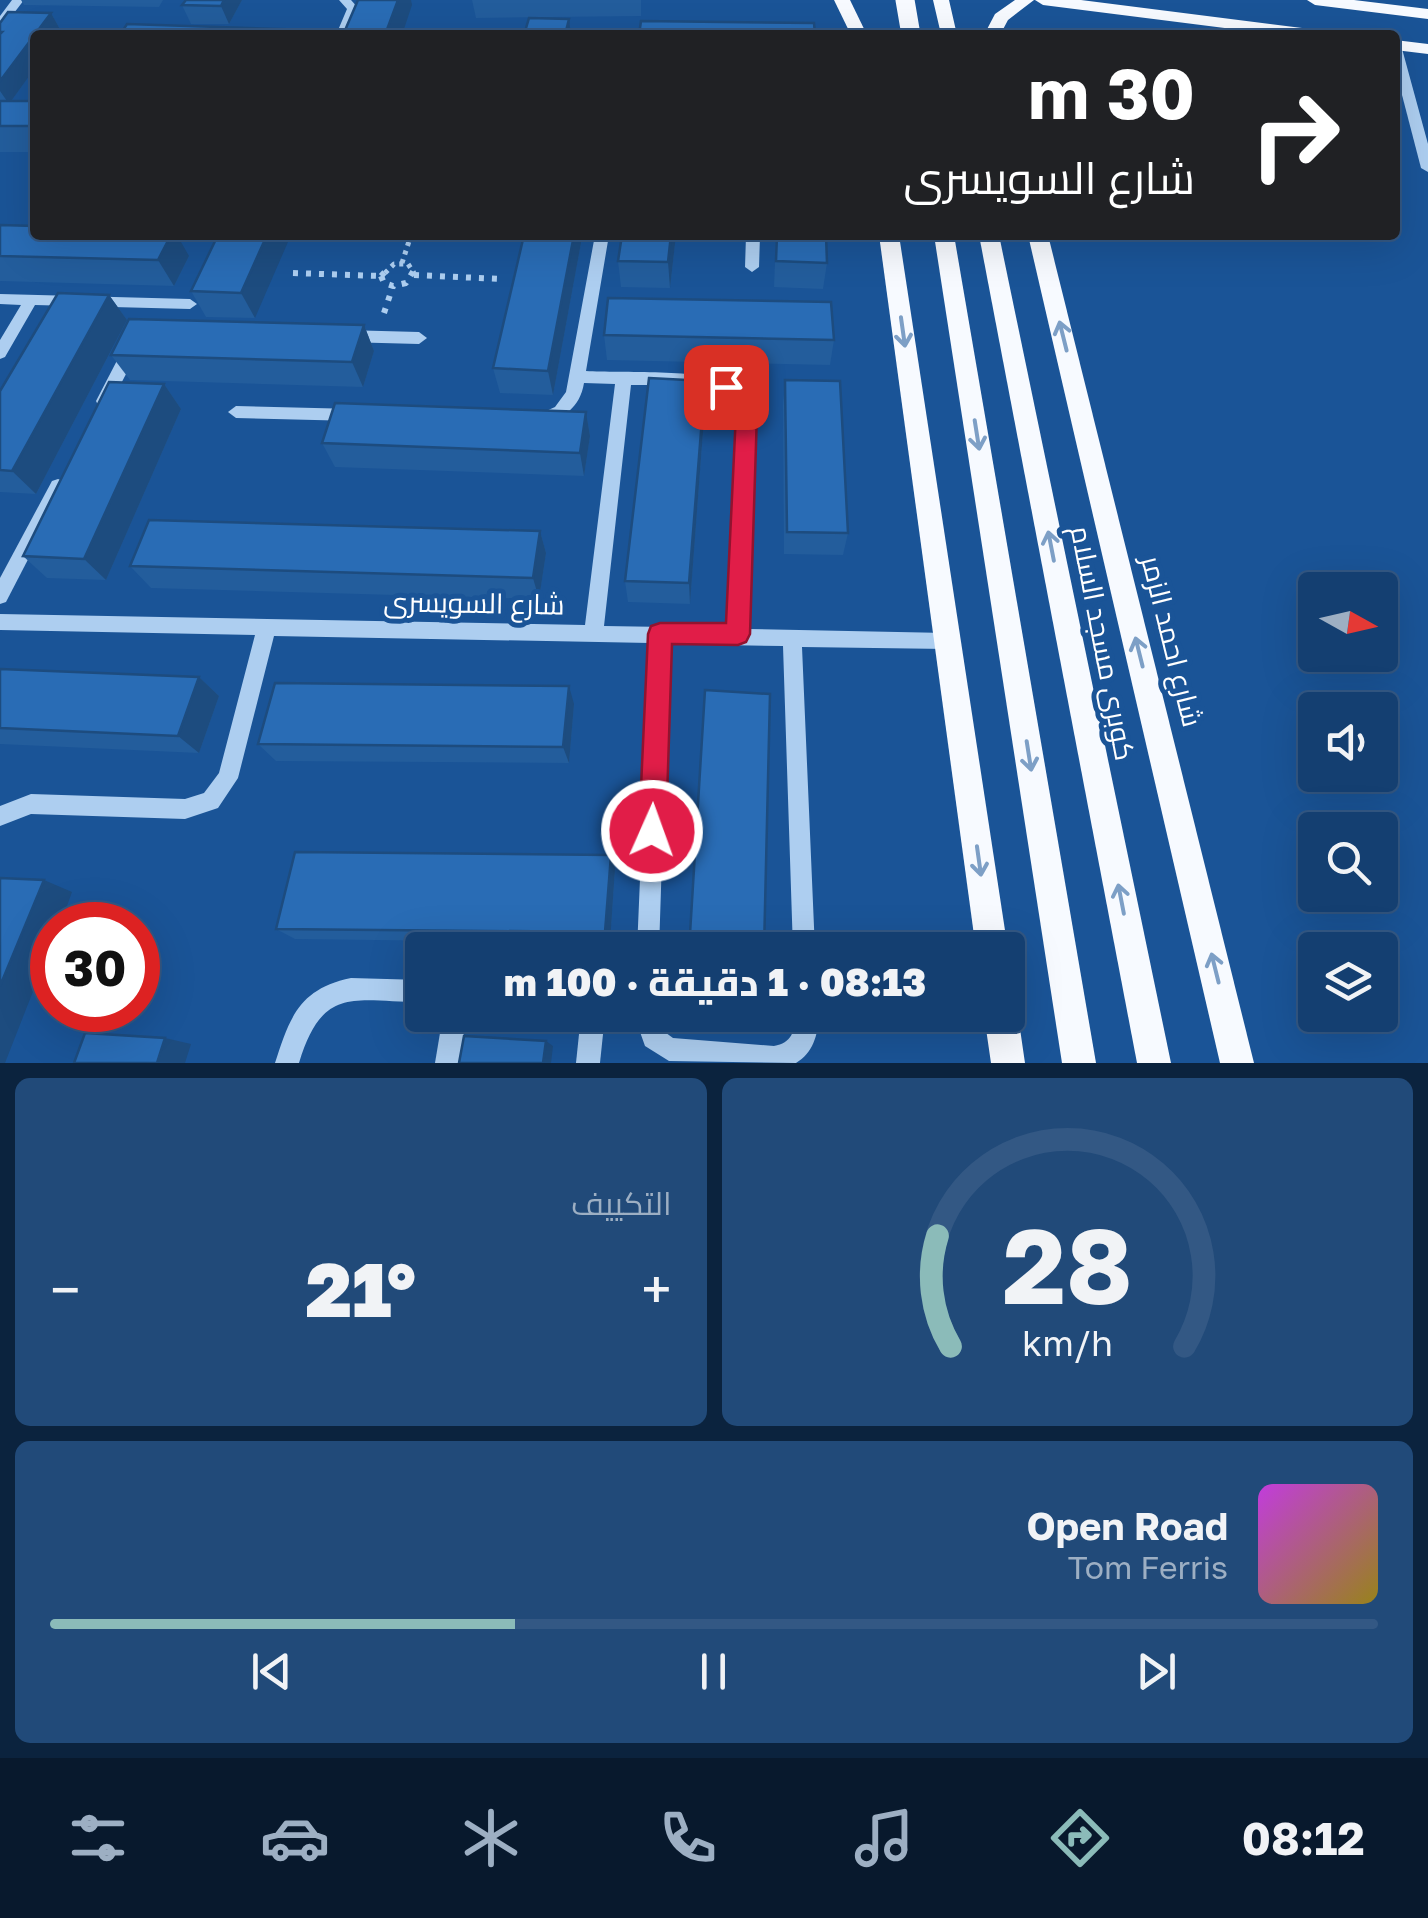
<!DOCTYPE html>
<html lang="ar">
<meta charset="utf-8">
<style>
:root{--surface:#143f71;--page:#214a79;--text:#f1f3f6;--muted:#9dafc3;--line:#335884;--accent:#8bbbb9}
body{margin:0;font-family:"Golos Text",Cairo,sans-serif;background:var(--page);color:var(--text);direction:rtl;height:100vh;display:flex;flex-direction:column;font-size:38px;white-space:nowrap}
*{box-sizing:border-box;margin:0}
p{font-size:32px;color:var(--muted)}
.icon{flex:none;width:55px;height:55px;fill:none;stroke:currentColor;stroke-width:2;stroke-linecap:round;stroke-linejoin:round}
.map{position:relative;height:1063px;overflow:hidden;direction:ltr}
.side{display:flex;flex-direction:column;gap:15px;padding:15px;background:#0b233e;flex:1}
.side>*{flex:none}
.guide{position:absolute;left:30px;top:30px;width:1370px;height:210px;border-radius:10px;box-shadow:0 10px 40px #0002,0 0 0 2px var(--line);direction:rtl;background:#202124;color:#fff;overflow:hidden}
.needle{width:65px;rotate:98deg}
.controls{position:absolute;left:1298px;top:572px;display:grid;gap:20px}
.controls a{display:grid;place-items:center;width:100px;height:100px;border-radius:10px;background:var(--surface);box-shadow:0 10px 40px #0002,0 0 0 2px var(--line);font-size:50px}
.speed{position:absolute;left:30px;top:902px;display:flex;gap:20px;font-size:50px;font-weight:700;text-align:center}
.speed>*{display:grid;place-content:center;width:130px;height:130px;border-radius:50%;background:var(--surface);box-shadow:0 10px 40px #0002,0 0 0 2px var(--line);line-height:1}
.speed .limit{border:15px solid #d22;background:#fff;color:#111}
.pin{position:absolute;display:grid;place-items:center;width:85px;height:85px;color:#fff;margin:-42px;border-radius:20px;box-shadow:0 5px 15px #0006}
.me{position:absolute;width:110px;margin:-55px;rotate:2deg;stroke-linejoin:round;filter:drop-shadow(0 0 8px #0008)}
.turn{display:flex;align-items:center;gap:35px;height:210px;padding:0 40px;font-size:45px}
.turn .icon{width:130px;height:130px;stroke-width:2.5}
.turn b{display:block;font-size:70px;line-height:85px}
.big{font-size:75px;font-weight:800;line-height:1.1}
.side .tile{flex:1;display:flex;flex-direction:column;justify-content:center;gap:15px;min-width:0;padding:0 35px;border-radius:15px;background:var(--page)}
.side .dial{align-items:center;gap:0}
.dial svg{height:260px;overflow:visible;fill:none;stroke:var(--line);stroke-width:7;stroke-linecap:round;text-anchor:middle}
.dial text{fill:var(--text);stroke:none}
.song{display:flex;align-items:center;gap:30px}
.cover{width:120px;height:120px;border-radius:15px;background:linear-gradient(135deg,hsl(290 70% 55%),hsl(50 70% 35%))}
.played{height:10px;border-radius:5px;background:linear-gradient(90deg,var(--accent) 35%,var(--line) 35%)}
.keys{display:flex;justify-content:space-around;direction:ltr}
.heat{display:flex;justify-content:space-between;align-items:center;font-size:55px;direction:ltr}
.side .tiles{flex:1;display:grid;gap:15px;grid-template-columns:1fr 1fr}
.tile:last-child{grid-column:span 2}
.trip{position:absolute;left:405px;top:932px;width:620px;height:100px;border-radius:10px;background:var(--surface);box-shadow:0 10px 40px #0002,0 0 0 2px var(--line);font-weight:800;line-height:100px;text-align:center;direction:rtl}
.menu{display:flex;height:160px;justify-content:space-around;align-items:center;background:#08192d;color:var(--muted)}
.menu .icon{width:70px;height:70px}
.menu .on{color:var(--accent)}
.menu b{font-size:45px;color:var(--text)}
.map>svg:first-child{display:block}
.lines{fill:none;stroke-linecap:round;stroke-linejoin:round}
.path-far1{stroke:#adcef0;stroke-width:5;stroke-dasharray:4 5;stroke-linecap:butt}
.path{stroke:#adcef0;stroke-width:6;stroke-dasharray:5 8;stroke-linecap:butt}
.minor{fill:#adcef0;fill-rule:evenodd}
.major{fill:#f7faff;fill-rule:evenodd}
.major-bridge{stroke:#f7faff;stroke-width:19}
.wall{fill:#235d9c}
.shaded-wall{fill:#1d4c7f}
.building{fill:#296cb5;stroke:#1d4c7f;stroke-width:2.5}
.oneway{stroke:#7d9fc6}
.route{fill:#e11d48;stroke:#92132f;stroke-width:2.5}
.labels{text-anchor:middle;stroke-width:10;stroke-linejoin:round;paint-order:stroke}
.street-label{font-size:28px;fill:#fff;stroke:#1a5497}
</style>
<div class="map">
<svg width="1428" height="1063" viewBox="0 0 1428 1063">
<rect width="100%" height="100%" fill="#1a5497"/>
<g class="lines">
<g class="path-far1">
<path d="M402,263L411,235"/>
<path d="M385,273L394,264H408L414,273"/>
</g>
<g class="path">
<path d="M293,273L381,276"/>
<path d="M414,275L501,279"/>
<path d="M381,276L384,283L393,286L406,283L414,270"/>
<path d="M381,276L387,270"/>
<path d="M384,313L393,286"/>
</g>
<g class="minor">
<path d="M12,0H24L4,26L0,27V16Z"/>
<path d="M339,0H351L359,9L348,35H336L347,9Z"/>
<path d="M435,29L641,31L647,35H431V31Z"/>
<path d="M1395,41L1401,45L1428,144V172L1421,168L1395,68Z"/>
<path d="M595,235H609L586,371C619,373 704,369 730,383C744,389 750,400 755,413L748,629L947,633L954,635L956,641L954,647L947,649L802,647L815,950H793L783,646L669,644L659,950H637L650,643L274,636L238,778L218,808L185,819L31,814L0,826V806L31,794L185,799L204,793L219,773L255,635L0,630V614L585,625L615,384L584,383C580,408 563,418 541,426L533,420L535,416L555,407L566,392ZM631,385C664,386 725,377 739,413L729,628L604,626Z"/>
<path d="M746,235H760L759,267L752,272L745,267Z"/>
<path d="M0,294L190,299L197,304L190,309L35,305L5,357L0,359V340L21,305L0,304Z"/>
<path d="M344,330L419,332L427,338L419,344L344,342L336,336Z"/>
<path d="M131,343L139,349L112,401L110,405H98L96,401L123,349Z"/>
<path d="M236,406L355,409L363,415L355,421L236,418L228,412Z"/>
<path d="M58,479L64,481L66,486L6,602L0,604V578L52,481Z"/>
<path d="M351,978L422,980V1002C354,1002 323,984 299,1063H275C290,1017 299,989 351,978Z"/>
<path d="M443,1015H467L459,1063H435Z"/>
<path d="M581,1015H605L600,1063H576Z"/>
<path d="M634,1015H658L662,1030L673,1038L774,1046C792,1043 795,1031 795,1015H819C818,1035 813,1053 796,1063L669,1061L645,1046Z"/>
</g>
<g class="major">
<path d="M834,0H850L867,35H851Z"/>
<path d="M933,0H949L957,35H881L889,30H940Z"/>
<path d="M1015,0H1034L1008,20L1000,35H984L995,14Z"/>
<path d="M1035,0H1081L1318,30L1326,35H1279L1043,5Z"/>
<path d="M1307,0H1354L1428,9V19L1315,5Z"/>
<path d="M1395,40L1428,44V54L1395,50Z"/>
<path d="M879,235H899L1008,950V951L976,950Z"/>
<path d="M934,235H954L1096,1063H1062Z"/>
<path d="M979,235H999L1171,1063H1137Z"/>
<path d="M1028,235H1048L1254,1063H1220Z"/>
<path d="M1008,1001L1018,1015L1025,1063H991L984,1015H1008Z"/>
</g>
<path class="major-bridge" d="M905,0L911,35"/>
</g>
<g class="wall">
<path d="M21,0H163L159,7L24,5Z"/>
<path d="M186,0H242L229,24H191L182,5Z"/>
<path d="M472,0H641V16L476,18Z"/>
<path d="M51,13L61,31L35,35V68L11,101H35V152H0V23Z"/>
<path d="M0,225L189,256L174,286L0,281Z"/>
<path d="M218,235L255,318L206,317L191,291Z"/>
<path d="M676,235L670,288L621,287L618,261Z"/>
<path d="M776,235H826L827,263L823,289L774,287Z"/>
<path d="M581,243L553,395L500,393L493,368Z"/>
<path d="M109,295L127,320L36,494L0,492V391Z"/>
<path d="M364,325L374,351L363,387L130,380L111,355Z"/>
<path d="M604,335L834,340L830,365L607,360Z"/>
<path d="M785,380L848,533L843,555L784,554L783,405Z"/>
<path d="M164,384L181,409L106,580L47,578L23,556Z"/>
<path d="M705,405L690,604L628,602L625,581Z"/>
<path d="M586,412L590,436L584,476L335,467L322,443Z"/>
<path d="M540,531L546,553L539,599L151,588L130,566Z"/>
<path d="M0,669L199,677L219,696L199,753L0,744Z"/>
<path d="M574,704L569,763L276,761L258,744Z"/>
<path d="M611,855L615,868L610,943L295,939L276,929Z"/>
</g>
<g class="shaded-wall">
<path d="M224,0H242L229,24L221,6Z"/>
<path d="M398,0H411L412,5L402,35H385Z"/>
<path d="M51,13L61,31L59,35H35V68L9,104L0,91V81Z"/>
<path d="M569,19L571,35H565Z"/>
<path d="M171,235H177L189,256L174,286L158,260Z"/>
<path d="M267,235H291L255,318L241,293Z"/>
<path d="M574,235H580L581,243L553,395L548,371Z"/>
<path d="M671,235H676L670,288L668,262Z"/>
<path d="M109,295L127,320L36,494L12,471Z"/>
<path d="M364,325L374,351L363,387L352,362Z"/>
<path d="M705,381V405L690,604L689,583Z"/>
<path d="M164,384L181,409L106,580L84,559Z"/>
<path d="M586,412L590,436L584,476L580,453Z"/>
<path d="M540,531L546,553L539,599L533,578Z"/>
<path d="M199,677L219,696L199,753L178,736Z"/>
<path d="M569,686L574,704L569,763L563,747Z"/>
<path d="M611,855L615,868L610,943L605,932Z"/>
<path d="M44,880L72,892L60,925H52V943L5,1063H0V986Z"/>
<path d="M165,1038L191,1044L185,1063H157Z"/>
<path d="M546,1041L553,1046L551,1063H543Z"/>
</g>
<g class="building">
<path d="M186,0H224L221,6L182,5Z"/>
<path d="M358,0H398L385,35H343Z"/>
<path d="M8,12L51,13L0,81V34L2,32H0V23Z"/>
<path d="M529,18L569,19L565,35H524Z"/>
<path d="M641,21L814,23L815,35H639Z"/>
<path d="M127,24L308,30L305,35H120Z"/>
<rect x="0" y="101" width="35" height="25"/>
<path d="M0,225L35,226V235H171L158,260L0,256Z"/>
<path d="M218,235H267L241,293L191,291Z"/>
<path d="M524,235H574L548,371L493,368Z"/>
<path d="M622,235H671L668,262L618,261Z"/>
<path d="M777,235H826L827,263L776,261Z"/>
<path d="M58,293L109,295L12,471L0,470V391Z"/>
<path d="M608,298L831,302L834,340L604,335Z"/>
<path d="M129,319L364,325L352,362L111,355Z"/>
<path d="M649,378L705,381L689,583L625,581Z"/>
<path d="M785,380L840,381L848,533L787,532Z"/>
<path d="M109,382L164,384L84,559L23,556Z"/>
<path d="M335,403L586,412L580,453L322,443Z"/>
<path d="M149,520L540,531L533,578L130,566Z"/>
<path d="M0,669L199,677L178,736L0,728Z"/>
<path d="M275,683L569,686L563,747L258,744Z"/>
<path d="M705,690L770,694L764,950H689Z"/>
<path d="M295,852L611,855L605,932L276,929Z"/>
<path d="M0,878L44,880L0,986Z"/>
<path d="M85,1033L165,1038L157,1063H74Z"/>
<path d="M464,1036L546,1041L543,1063H459Z"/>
</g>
<defs><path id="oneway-shaft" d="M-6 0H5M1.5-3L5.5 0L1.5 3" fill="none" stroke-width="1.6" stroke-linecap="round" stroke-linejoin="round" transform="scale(2.5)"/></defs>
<g class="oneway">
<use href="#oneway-shaft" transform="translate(903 332) rotate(82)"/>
<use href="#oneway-shaft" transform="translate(1063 336) rotate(-104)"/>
<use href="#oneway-shaft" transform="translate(977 435) rotate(81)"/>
<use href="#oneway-shaft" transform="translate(1051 546) rotate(-101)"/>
<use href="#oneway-shaft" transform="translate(1139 652) rotate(-104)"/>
<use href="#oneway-shaft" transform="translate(1029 756) rotate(81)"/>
<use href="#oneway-shaft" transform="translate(979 861) rotate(82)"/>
<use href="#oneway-shaft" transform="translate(1121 899) rotate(-101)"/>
<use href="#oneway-shaft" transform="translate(1215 968) rotate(-104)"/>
</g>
<path class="route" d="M726,379L751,397L757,413L750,634L746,642L738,645L672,644L666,831L662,841L652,845L643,841L639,831L648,634L651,626L660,623H726L736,413L716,387Z"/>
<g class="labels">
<g class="street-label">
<text transform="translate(474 603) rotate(1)" y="10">شارع السويسرى</text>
<text transform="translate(1172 641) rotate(76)" y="10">شارع احمد الزمر</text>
<text transform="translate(1103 643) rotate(79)" y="10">كوبرى مسجد السلام</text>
</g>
</g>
</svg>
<div class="controls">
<a><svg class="needle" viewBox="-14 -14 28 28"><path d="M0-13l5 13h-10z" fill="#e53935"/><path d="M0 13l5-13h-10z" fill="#9dafc3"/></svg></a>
<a><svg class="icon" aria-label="sound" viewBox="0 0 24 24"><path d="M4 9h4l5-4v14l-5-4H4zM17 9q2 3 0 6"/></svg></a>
<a><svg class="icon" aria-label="search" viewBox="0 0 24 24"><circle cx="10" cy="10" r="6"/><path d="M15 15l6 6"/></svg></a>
<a><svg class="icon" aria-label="layers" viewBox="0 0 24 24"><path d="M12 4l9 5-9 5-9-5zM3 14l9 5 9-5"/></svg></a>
</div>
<div class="speed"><div class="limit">30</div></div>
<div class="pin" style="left:726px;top:387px;background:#d93025"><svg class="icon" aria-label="arrive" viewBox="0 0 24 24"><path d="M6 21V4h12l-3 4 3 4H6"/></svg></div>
<svg class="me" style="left:652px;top:831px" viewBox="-20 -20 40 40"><circle r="17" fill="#e11d48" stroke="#fff" stroke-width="3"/><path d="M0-11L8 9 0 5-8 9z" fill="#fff"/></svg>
<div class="trip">08:13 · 1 دقيقة · 100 m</div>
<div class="guide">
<div class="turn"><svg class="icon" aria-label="right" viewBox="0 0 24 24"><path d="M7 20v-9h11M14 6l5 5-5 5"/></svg><div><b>30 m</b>شارع السويسرى</div></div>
</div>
</div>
<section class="side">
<div class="tiles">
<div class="tile dial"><svg viewBox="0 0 100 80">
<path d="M14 69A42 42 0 1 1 86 69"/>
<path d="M14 69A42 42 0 0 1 10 35" stroke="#8bbbb9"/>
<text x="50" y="56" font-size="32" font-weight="700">28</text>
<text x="50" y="72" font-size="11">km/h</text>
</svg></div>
<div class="tile"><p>التكييف</p>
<div class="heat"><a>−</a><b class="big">21°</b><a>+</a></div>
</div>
<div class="tile">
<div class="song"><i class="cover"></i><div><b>Open Road</b><p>Tom Ferris</p></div></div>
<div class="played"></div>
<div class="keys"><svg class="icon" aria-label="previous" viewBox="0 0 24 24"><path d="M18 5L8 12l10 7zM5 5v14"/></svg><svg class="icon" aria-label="pause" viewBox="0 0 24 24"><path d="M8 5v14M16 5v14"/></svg><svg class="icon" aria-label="next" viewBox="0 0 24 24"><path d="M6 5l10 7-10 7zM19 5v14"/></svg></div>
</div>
</div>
</section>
<nav class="menu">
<b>08:12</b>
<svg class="icon on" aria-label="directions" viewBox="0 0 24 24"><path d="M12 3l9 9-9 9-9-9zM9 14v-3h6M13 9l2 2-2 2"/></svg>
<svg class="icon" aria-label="music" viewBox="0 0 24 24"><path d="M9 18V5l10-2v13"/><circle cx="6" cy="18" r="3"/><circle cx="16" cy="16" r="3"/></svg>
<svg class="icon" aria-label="phone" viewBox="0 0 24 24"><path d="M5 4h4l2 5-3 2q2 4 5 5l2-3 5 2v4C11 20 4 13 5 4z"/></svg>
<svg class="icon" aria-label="climate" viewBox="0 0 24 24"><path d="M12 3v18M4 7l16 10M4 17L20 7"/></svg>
<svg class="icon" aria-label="car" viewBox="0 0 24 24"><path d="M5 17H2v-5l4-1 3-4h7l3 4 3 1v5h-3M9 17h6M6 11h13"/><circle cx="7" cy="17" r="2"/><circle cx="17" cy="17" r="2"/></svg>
<svg class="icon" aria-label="filters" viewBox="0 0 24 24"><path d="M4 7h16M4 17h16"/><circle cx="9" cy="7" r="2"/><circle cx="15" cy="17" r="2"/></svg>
</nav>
